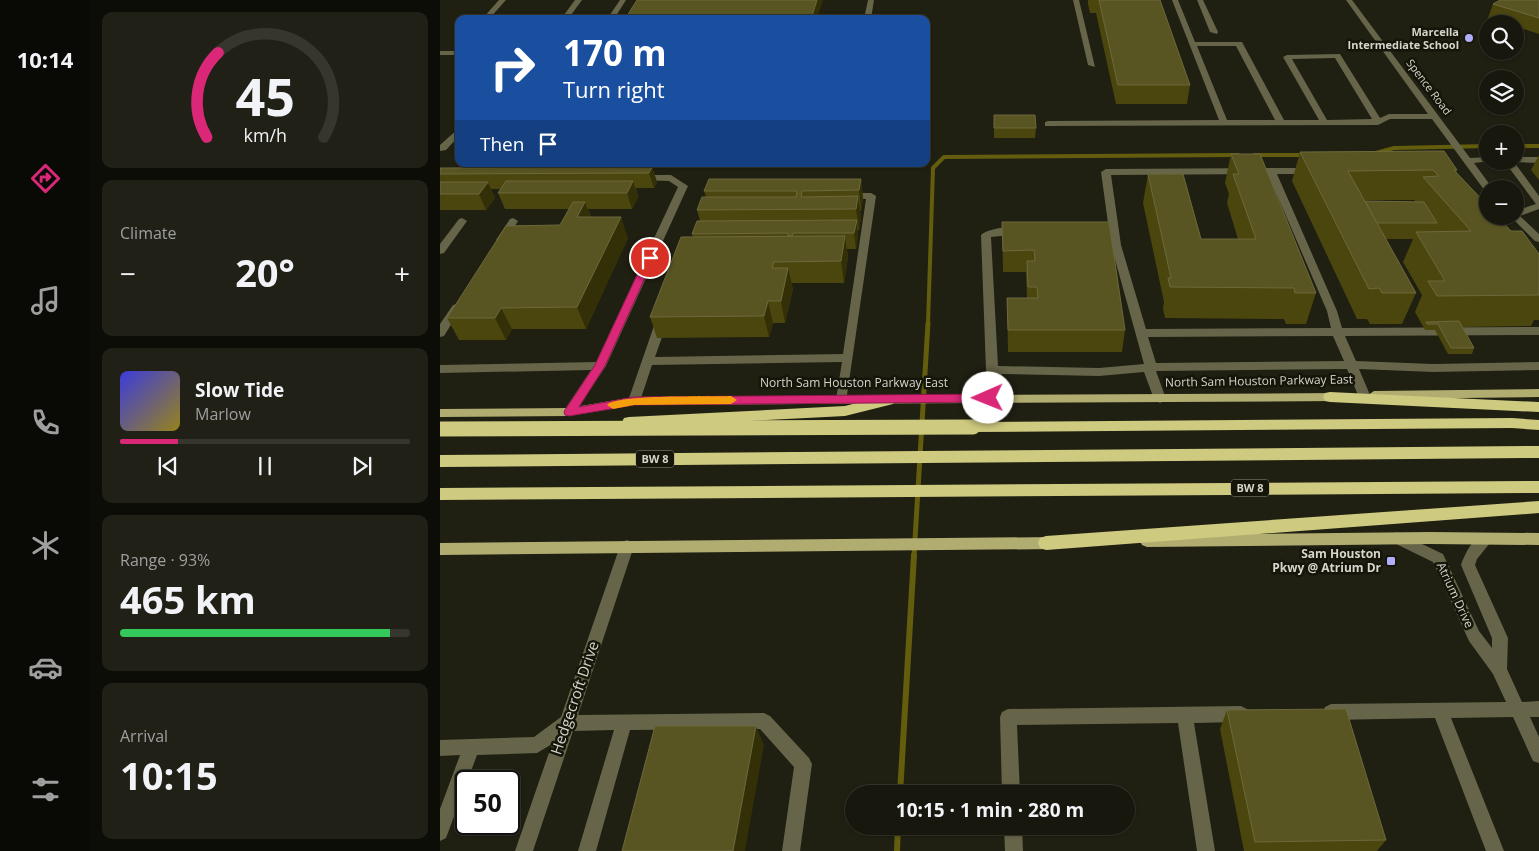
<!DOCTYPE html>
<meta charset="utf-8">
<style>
:root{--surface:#17170e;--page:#202017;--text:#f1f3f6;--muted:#9e9f9e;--line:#36362e;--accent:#db2777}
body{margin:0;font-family:"Open Sans",sans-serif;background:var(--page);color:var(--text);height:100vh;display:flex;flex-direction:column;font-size:19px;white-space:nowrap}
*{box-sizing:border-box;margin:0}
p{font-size:16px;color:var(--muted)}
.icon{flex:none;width:28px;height:28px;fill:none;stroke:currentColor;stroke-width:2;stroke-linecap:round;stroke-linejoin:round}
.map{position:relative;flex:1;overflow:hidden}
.sheet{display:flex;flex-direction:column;gap:12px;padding:12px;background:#0d0d08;width:350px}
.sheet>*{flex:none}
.guide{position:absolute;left:15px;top:15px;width:475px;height:152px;border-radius:10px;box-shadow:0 1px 4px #0004,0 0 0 1px var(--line);background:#1a4fa0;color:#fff;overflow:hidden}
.controls{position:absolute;left:1039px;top:15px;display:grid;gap:10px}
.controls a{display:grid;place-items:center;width:45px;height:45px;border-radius:50%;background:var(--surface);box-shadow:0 1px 4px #0004,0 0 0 1px var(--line);font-size:25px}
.speed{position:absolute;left:15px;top:770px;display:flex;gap:10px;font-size:25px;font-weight:700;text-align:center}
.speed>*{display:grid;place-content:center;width:65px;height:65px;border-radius:50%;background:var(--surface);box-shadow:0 1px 4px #0004,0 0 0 1px var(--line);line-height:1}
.speed .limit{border:2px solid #111;border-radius:8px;background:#fff;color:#111}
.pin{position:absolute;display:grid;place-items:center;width:42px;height:42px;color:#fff;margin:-21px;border:2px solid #fff;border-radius:50%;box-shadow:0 1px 5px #0007}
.me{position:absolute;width:55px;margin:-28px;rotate:269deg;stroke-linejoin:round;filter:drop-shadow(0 0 4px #0008)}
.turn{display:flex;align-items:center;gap:18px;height:105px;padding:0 25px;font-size:22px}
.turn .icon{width:65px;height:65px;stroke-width:2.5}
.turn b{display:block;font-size:35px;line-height:42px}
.then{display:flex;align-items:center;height:48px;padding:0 25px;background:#0003;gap:10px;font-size:19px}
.big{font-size:38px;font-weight:700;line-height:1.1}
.sheet .widget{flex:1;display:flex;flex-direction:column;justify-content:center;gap:8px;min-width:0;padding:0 18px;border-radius:10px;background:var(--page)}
.sheet .dial{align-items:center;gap:0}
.dial svg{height:130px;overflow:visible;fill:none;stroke:var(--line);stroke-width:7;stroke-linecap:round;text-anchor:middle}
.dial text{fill:var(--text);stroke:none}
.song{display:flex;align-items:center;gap:15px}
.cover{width:60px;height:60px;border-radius:8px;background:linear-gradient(135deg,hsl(240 70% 55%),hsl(50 70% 35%))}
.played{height:5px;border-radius:2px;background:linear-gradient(90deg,var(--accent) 20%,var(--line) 20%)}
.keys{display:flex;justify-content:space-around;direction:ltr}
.heat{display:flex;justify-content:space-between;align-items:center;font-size:28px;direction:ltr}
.charge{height:8px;border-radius:4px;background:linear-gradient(90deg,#34c759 93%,var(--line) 0)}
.trip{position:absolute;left:405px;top:785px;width:290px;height:50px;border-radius:25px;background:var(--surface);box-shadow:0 1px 4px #0004,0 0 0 1px var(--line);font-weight:700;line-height:50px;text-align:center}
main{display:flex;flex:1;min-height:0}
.menu{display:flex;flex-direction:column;width:90px;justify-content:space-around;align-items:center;background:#090906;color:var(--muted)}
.menu .icon{width:35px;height:35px}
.menu .on{color:var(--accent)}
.menu b{font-size:22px;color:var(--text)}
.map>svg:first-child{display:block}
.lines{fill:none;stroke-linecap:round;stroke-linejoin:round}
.stream-far2{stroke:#635d0d;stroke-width:4}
.stream-far1{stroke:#635d0d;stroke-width:5}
.stream{stroke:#635d0d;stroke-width:6}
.minor{fill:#666549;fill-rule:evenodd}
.major{fill:#b1ad71;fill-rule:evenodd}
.highway{fill:#ceca80;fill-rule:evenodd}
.highway-bridge{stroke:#ceca80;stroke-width:15}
.wall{fill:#4a460e;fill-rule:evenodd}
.shaded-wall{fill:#333007}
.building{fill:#595523;stroke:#6d693d}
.route{fill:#db2777;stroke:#8e194d}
.slow{fill:#f59e0b}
.poi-dot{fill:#b0aefa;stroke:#161509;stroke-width:2}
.labels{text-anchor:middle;stroke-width:5;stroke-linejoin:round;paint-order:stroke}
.far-poi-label{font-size:11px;font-weight:bold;fill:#d5d5cc;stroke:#161509;text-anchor:end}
.far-street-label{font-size:11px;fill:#d5d5cc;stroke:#161509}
.shield{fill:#161509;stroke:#9c9b92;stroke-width:1}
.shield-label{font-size:11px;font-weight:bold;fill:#d5d5cc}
.street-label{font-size:12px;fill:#d5d5cc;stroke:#161509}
.poi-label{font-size:12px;font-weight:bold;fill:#d5d5cc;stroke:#161509;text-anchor:end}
.near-street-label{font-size:15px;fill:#d5d5cc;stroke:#161509}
</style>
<main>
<nav class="menu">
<b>10:14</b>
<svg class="icon on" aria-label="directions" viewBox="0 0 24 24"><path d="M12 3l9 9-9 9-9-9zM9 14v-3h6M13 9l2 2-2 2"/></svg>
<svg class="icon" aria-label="music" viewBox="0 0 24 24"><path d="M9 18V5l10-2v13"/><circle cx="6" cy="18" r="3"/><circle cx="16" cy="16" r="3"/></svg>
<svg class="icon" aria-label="phone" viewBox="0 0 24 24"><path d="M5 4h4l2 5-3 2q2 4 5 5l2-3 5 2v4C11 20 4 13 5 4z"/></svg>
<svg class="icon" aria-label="climate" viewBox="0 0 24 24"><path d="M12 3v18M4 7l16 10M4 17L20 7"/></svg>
<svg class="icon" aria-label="car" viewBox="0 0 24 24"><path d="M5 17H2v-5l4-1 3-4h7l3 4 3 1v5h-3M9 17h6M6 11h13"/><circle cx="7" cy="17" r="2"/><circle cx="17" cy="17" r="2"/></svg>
<svg class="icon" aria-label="filters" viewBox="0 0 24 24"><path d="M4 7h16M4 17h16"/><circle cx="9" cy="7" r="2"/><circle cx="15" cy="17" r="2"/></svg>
</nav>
<section class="sheet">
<div class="widget dial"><svg viewBox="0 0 100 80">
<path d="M14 69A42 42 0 1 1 86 69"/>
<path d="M14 69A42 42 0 0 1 21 17" stroke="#db2777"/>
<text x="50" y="56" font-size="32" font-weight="700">45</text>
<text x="50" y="72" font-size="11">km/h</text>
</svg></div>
<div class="widget"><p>Climate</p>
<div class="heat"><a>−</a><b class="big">20°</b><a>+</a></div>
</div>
<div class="widget">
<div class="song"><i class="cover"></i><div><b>Slow Tide</b><p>Marlow</p></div></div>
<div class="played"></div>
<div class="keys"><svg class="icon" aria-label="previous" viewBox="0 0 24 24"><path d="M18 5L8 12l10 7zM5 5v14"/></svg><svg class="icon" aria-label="pause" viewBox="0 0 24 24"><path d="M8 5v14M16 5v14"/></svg><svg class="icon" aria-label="next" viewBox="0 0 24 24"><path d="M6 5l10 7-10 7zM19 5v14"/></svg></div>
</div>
<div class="widget"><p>Range · 93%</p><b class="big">465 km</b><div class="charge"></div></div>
<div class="widget"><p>Arrival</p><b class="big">10:15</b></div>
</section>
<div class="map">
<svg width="1099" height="851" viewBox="0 0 1099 851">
<rect width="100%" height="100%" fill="#1f1f12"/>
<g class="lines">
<g class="stream-far2">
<path d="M1075,146H1099"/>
<path d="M936,153L954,148L1048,146"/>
<path d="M814,155H865"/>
<path d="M488,324L493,168L504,157L798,155"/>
</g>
<path class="stream-far1" d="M474,556L488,323"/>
<g class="stream">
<path d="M460,794L474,555"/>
<path d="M457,851L458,826"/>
</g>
<g class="minor">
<path d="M59,0H66L49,19H42Z"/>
<path d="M135,0H142L128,19H121Z"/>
<path d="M180,0H186L174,19H167Z"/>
<path d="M428,0H434L431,19H424Z"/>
<path d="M633,0H639L655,67L648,65Z"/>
<path d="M732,0H738L755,42H802L844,120H879L843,57L847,55L900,54L940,118L949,114H988L906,0H912L1030,158L1048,157V161H1052L1034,163L1053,189L1045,191L992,119H950L938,125L605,126V122L608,121L779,120ZM757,46H796L835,120H787ZM895,58L932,119L887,120L852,59Z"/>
<path d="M757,0H763L778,32L777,34L770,32Z"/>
<rect x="0" y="51" width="19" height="4"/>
<path d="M19,128V136L6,150L0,151V145Z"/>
<path d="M1075,157H1099V163L1074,162L1099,196V209L1080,216L1099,234V242L1095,241L1070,216H1075V211L1096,204L1064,161H1075Z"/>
<path d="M831,168H872L877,171L872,174H837L897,311L902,328L1099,327V335L905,336L916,361L993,364L1099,362V370L993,372L919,369L930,395L924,399L918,395L907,369L716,371L726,399L720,403L714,399L704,372L659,376L561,374L567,383L568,398L562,402L558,401L555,383L546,370L541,235C549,228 576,224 585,231L580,234L551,237L558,366L659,368L704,364L671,245L661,172L666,169ZM828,174L887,311L891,328L706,329L681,245L671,175ZM893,336L904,361L716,363L708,337Z"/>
<path d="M200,175H231L248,186L166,366L133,415H125L123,412L151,370L0,373V365L156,362L238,187L229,181L197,180V176Z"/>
<path d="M406,193H431L436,196L406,402L402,403L396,399L402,362L212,365L200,401L194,405L190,404L188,401L216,320L222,316L228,320L215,357L403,354L426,199L403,198V194Z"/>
<path d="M22,218L27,221L4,253L0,254V244L19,219Z"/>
<path d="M73,218L78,221L65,242L61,243L57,242L56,240L70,219Z"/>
<path d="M17,304L22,307L4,336L0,337V324L13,305Z"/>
<path d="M957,532L1003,554L1039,631L1052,648V638L1021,565C1025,553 1037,529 1052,534L1054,538L1037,559L1035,565L1068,638L1067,669L1082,702L1099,701V717H1090L1099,737V763L1093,761L1073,717L1011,718L1064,851H1046L995,718L891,720L885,717L883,712L885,707L891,704L1066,702L1053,674L1029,641L993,562L952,542L950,538L952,534Z"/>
<path d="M187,540L192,542L194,546L138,715L324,713L330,716L369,758L372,764L360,851H342L354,767L320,729L190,730L156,851H138L174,730L133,731L93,851H75L112,744L97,753L37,755L6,838L0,841V809L20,755L0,756V740L94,737L121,717L180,546L182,542Z"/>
<path d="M801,706L807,709L809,714L807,719L801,722L754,723L775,851H757L738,723L577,725L580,794H562L560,717L562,712L568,709Z"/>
<path d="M564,826H582L583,851H565Z"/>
</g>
<g class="major">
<path d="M1099,389V397L934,399L928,395L934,391Z"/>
<path d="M899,393L905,397L899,401L194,405L129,416L0,417V409L129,408L194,397Z"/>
<path d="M990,532L1099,533V545L990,544L707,547L702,545L700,541L702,537L707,535Z"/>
<path d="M615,537L620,539L622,543L620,547L615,549L0,555V543Z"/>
</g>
<g class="highway">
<path d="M890,392L1099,402V412L890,402L885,401L883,397L885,393Z"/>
<path d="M448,395L453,396L455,400L453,404L405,416L189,427L184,426L182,422L184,418L189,417L405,406Z"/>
<path d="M1072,418L1099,420V430L1072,428L533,432L528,431L525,427L528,423L533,422Z"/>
<path d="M1099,446V458L0,467V455Z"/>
<path d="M1099,481V493L0,500V488Z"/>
<path d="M1099,501V513L606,550L600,548L598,543L600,538L606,536Z"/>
</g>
<path class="highway-bridge" d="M0,429L533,427"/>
</g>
<g class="wall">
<path d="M648,0H720L750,85L747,104H676L656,13H650L648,4Z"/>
<path d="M1099,0V34L1075,26V24H1067L1048,18L1053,4Z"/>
<path d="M554,115L596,128L595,138H554Z"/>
<path d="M860,152L1017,170L1016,173L1071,231L1099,254V320H1094L1091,326L1022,327L1034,348L1032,354H1008L995,330H985L975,312L982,295L963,262L973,239H945L976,293L962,324H930L927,319H917L852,181ZM924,200H975L974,202L925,201Z"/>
<path d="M791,154L876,293L866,324H846L844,319L725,318L723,309L724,302L703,203L708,174L761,239H798L787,203L789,194L785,183Z"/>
<path d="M1099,155V180L1091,170Z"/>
<path d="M212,167L217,182L214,188H196L198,197L192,209H148L151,217L188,238L146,329H72L66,340H19L7,318L120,225L129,209H65L58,193L61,189H51L55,198L46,210H0V168Z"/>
<path d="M421,179L423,199L421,211H420L421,217L419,230H418V236L416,249H407L408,257L404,283H351L353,289L345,323H333L329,337L217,338L210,317L253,237L252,234L260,221L257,210L266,197L264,191Z"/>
<path d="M562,222L685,330L682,352H568L567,298H587L586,272H563Z"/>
<path d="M787,710L946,840L937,851H804L780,729Z"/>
</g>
<g class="shaded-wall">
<path d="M377,0H383L377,19H371Z"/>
<path d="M212,167L217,182L214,188L209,173Z"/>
<path d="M421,179L423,199L421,211L419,190Z"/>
<path d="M193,181L198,197L192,209L187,193Z"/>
<path d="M48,182L55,198L46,210L39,194Z"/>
<path d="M418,196L421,217L419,230L416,209Z"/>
<path d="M145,202L153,223L137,217Z"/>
<path d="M181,217L188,238L146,329L137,307Z"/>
<path d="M417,220L418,236L416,249L414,233Z"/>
<path d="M405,236L408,257L404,283L401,261Z"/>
<path d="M348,268L353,289L345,323L341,301Z"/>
<path d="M328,301L333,323L329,337L324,316Z"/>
<path d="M61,308L72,329L66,340L55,318Z"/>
<path d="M316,726L324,745L305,851H293Z"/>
</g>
<g class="building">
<path d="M197,0H377L371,19H185Z"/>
<path d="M659,0H720L750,85H678Z"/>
<path d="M1060,0H1099V18L1053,4Z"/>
<path d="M554,115H595L596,128H554Z"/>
<path d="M1004,151L1017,170H1014L1048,206V216H1057L1071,231H1082L1099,254V295L997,296L988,281H1005L976,232L1031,231L983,177L999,176L993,170L908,171L976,293H942L939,288L929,289L860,152Z"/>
<path d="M791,154H820L876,293H855L854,288L730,287L728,278H731L708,174H743L761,239H816L793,174H799Z"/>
<path d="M212,167L209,173L0,174V168Z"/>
<path d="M269,179H421L419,190L362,191L361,197L418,196L416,209L257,210L262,197H356L357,191H264Z"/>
<path d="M66,181H193L187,193H58Z"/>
<path d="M0,182H48L39,194H0Z"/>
<path d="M925,201L984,202L997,223H937Z"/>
<path d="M133,202H145L137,217H181L137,307L61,308L55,318H7L66,226L120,225Z"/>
<path d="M417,220L414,233H353L352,236H348V233L252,234L257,221Z"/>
<path d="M562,222H669L685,330H568L567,298H598L597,287H588L587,261H595L594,250L563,251Z"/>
<path d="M405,236L401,261L334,262L332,268H348L341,301H328L324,316L210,317L241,237Z"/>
<path d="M1019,321L1034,348H1011L998,324H987L986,322Z"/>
<path d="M906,709L946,840L815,842L787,710Z"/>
<path d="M215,726H316L293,851H182Z"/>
</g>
<path class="route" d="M210,255L214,258L165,366L139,407L194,397L548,394L554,398L548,402L194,405L129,416L125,415L124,412L125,410L155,365L205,258Z"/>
<path class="slow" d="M291,396L297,400L291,404L194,405L173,409L167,405C176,394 272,397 291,396Z"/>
<g class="poi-dot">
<circle cx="1029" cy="38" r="5"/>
<rect x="946" y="556" width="10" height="10" rx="2.5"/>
</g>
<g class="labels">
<g class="far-poi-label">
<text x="1019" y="36">Marcella<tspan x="1019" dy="13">Intermediate School</tspan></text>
</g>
<g class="far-street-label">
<text transform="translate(989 87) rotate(53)" y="4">Spence Road</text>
</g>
<g class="shield">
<rect x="196" y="450.5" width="38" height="17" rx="4"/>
<rect x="791" y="479.5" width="38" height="17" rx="4"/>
</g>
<g class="shield-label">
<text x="215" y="463">BW 8</text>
<text x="810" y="492">BW 8</text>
</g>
<g class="street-label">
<text transform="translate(819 381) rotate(-1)" y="4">North Sam Houston Parkway East</text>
<text x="414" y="387">North Sam Houston Parkway East</text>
<text transform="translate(1015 595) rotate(65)" y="4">Atrium Drive</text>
</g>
<g class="poi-label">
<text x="941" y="558">Sam Houston<tspan x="941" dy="14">Pkwy @ Atrium Dr</tspan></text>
</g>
<g class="near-street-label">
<text transform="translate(135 698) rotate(-71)" y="5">Hedgecroft Drive</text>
</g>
</g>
</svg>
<div class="controls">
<a><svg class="icon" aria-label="search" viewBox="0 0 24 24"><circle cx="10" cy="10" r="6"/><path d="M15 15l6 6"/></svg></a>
<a><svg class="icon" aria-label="layers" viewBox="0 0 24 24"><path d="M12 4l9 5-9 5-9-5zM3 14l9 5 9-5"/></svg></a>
<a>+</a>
<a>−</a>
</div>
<div class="speed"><div class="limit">50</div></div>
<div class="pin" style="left:210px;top:258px;background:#d93025"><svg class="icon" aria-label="arrive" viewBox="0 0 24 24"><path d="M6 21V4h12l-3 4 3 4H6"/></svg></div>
<svg class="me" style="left:548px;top:398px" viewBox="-20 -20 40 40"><circle r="19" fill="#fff"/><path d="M0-13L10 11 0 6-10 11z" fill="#db2777"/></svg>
<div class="trip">10:15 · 1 min · 280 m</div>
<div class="guide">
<div class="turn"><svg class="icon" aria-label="right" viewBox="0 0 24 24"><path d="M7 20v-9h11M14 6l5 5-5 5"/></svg><div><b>170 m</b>Turn right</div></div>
<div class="then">Then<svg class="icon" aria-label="arrive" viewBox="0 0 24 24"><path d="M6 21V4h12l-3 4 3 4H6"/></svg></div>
</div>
</div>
</main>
